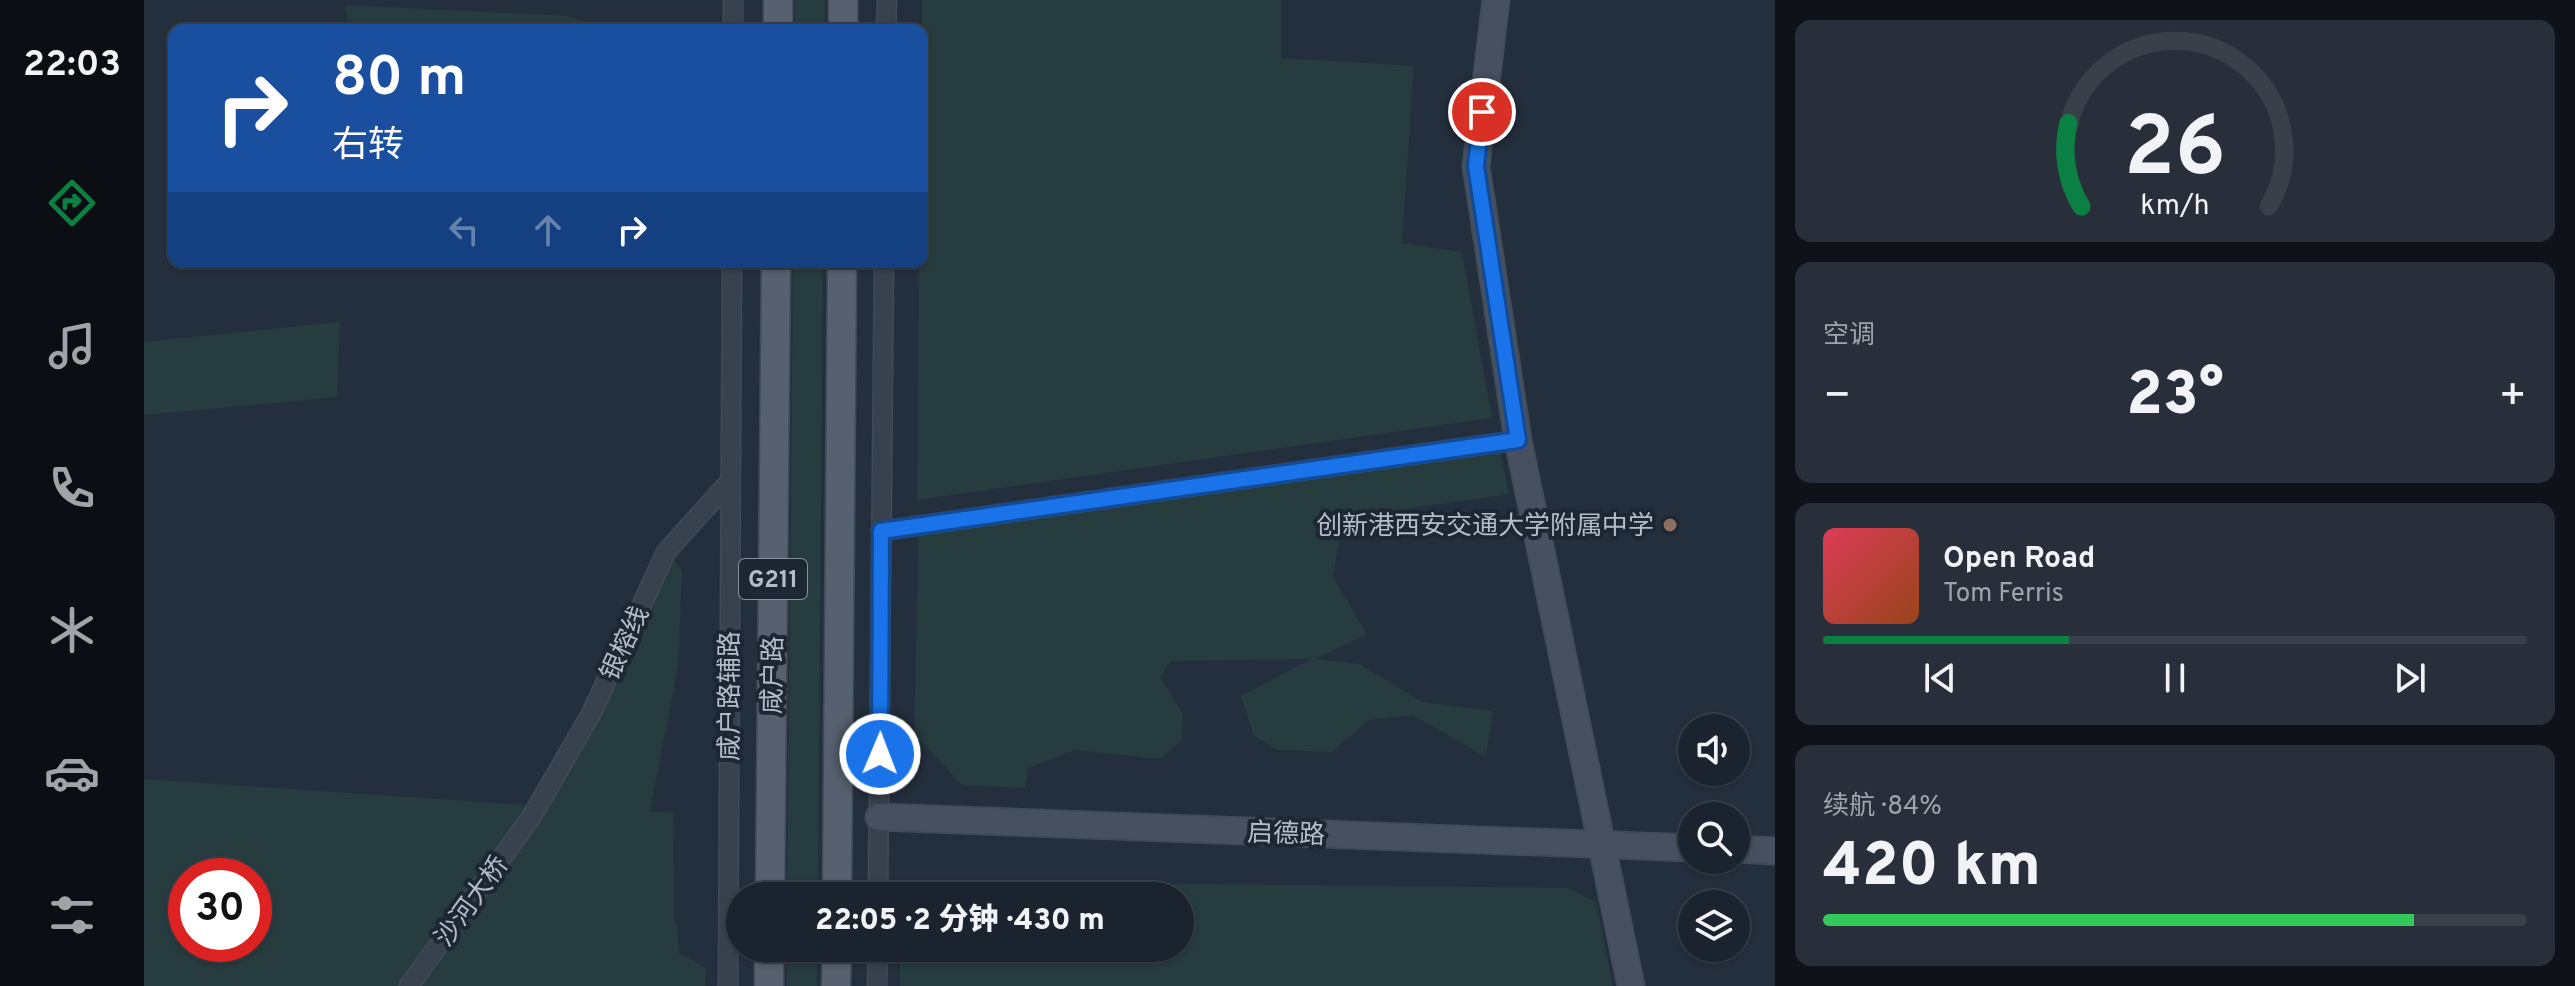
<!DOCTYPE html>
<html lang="zh">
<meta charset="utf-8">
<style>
:root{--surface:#1b232e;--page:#282f3a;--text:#f1f3f6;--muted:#a0a4aa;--line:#39404a;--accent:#0b8043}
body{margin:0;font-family:Overpass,"Noto Sans SC",sans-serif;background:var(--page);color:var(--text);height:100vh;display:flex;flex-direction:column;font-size:30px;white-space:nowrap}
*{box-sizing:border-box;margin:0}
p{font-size:26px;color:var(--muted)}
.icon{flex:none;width:44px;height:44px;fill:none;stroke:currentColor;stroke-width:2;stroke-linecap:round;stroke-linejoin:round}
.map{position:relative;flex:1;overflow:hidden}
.sheet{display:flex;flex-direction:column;gap:20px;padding:20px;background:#0f1319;width:800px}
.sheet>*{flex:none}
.banner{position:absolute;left:24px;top:24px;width:760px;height:244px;border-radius:16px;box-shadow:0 2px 6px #0004,0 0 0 2px var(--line);background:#1a4fa0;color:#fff;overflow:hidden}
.tools{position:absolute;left:1534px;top:714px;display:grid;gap:16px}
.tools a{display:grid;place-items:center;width:72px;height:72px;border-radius:50%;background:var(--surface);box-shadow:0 2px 6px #0004,0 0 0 2px var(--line);font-size:40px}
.speed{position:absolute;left:24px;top:858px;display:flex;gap:16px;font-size:40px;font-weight:700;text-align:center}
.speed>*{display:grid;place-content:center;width:104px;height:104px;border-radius:50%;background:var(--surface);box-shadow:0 2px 6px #0004,0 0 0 2px var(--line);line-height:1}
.speed .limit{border:12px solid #d22;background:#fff;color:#111}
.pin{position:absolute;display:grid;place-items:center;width:68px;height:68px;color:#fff;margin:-34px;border:4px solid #fff;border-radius:50%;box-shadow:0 2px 8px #0007}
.me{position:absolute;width:88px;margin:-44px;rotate:1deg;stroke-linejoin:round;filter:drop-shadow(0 0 6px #0008)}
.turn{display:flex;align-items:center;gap:28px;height:168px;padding:0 32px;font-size:36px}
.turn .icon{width:104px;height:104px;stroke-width:2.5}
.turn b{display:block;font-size:56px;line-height:68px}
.lanes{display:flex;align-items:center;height:76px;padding:0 32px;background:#0003;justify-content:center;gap:40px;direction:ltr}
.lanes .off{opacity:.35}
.big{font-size:60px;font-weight:800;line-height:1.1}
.sheet .widget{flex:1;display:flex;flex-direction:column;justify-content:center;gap:12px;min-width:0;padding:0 28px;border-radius:16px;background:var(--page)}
.sheet .dial{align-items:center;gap:0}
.dial svg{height:208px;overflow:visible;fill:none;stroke:var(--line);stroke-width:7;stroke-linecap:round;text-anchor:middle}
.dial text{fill:var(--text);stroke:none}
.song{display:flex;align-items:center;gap:24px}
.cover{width:96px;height:96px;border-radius:12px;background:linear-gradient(135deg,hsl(350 70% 55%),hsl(20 70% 35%))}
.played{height:8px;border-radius:4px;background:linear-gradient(90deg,var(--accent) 35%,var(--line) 35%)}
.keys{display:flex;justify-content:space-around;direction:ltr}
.heat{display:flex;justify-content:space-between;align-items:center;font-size:44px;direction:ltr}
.charge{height:12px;border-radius:6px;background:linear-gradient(90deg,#34c759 84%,var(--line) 0)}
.trip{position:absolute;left:582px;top:882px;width:468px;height:80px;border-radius:40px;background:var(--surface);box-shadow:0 2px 6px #0004,0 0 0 2px var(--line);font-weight:800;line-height:80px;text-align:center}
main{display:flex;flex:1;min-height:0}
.tabs{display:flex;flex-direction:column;width:144px;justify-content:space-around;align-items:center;background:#0b0e12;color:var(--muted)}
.tabs .icon{width:56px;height:56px}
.tabs .current{color:var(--accent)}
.tabs b{font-size:36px;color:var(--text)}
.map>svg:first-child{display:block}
.green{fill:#263c3f;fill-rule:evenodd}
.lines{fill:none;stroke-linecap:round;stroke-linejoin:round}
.street-casing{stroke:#414a57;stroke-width:21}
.secondary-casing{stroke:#414a57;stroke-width:29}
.primary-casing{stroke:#414a57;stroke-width:31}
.street{stroke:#38414e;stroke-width:18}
.secondary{stroke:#465061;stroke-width:26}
.primary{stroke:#56606e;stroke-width:28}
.route-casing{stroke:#114b97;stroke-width:20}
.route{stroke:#1a73e8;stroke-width:14}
.education-dot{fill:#8d6e63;stroke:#1d2633;stroke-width:3}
.labels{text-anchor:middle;stroke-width:8;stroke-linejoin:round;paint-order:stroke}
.shield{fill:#1d2633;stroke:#878f9c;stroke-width:2}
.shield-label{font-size:24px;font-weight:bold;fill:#b4bcc9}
.poi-label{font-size:26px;fill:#b4bcc9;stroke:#1d2633;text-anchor:end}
.street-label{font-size:26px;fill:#b4bcc9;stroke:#1d2633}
</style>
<main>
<nav class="tabs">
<b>22:03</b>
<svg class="icon current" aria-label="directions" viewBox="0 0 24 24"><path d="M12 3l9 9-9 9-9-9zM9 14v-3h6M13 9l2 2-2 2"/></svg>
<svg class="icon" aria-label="music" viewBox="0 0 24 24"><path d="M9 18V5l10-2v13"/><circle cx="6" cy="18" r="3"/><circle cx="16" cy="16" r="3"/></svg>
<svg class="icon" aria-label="phone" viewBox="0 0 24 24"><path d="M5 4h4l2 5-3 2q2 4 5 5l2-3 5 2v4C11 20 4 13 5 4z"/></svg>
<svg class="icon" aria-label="climate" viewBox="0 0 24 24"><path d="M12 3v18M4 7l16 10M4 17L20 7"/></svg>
<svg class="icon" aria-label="car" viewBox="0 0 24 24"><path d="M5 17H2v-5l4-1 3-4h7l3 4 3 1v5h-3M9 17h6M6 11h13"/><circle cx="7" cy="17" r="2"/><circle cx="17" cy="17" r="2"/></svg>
<svg class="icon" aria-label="filters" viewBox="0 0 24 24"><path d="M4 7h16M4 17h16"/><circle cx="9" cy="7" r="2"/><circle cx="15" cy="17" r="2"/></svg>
</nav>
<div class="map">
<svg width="1631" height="986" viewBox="0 0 1631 986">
<rect width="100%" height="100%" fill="#242f3e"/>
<g class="green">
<rect x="651" y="0" width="30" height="30"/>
<path d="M778,0H1137V58L1270,66L1258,243L1318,252L1348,418L773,500L775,262H778Z"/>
<path d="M201,5L423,16L450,25L451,30H205Z"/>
<path d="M649,262H679L674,896H643Z"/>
<path d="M196,322L193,397L0,415V342Z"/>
<path d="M1353,435L1365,494L1199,518L1189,577L1223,634L1171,659L1216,664L1278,702L1349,711L1342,757L1269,715L1225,720L1188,752L1134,750L1110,736L1097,696L1167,659L1027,661L1016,677L1039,714L1038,740L1016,759L931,750L884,768L881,788L818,785L770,734L775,517Z"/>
<path d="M527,554L538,571L534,667L506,811L529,813L530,922L533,924L535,953L562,968L561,986H0V779L396,806ZM42,876H110V944H42Z"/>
<path d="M784,881L1425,888L1452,902L1469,986H756V948H1036V896H759Z"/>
<rect x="643" y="948" width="30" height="38"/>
</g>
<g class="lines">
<g class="street-casing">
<g id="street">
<path d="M589,30V0"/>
<path d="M742,30L743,0"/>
<path d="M737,531L1374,440"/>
<path d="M734,896L740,262"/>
<path d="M265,986L388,816L448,712L522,552L586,481"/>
<path d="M584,986L588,262"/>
<path d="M733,986L734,948"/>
</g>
</g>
<g class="secondary-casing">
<g id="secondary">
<path d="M1352,0L1332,166L1374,440L1487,986"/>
<path d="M735,817L1548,848"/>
<path d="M1592,849L1631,851"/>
</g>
</g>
<g class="primary-casing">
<g id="primary">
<path d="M634,30V0"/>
<path d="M699,30V0"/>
<path d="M626,896L632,262"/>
<path d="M693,896L698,262"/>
<path d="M625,986V948"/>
<path d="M692,986L693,948"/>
</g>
</g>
<use href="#street" class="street"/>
<use href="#secondary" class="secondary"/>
<use href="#primary" class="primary"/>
</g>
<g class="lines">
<g class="route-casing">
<path id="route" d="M736,754L737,531L1374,440L1332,166L1338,112"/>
</g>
<use href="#route" class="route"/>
</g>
<circle class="education-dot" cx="1526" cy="525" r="8"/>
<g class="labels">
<rect class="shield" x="595" y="559" width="68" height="40" rx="6"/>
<g class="shield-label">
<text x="629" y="587">G211</text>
</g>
<g class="poi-label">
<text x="1510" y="534">创新港西安交通大学附属中学</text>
</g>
<g class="street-label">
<text transform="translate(480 643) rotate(-65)" y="9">银榕线</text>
<text transform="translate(628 675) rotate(-89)" y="9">咸户路</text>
<text transform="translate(585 696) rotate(-90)" y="9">咸户路辅路</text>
<text transform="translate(1142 833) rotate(2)" y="9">启德路</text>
<text transform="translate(327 901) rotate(-54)" y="9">沙河大桥</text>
</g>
</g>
</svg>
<div class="tools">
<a><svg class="icon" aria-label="sound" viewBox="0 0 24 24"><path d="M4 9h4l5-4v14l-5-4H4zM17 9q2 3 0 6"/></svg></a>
<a><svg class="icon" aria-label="search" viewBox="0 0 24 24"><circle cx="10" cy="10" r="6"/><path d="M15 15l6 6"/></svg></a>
<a><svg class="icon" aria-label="layers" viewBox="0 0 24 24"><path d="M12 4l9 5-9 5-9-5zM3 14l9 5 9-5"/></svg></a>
</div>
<div class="speed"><div class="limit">30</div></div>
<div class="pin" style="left:1338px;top:112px;background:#d93025"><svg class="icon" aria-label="arrive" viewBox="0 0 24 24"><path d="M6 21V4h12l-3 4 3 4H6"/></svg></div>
<svg class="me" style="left:736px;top:754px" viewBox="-20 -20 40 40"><circle r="17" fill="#1a73e8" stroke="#fff" stroke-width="3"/><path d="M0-11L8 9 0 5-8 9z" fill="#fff"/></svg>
<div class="trip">22:05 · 2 分钟 · 430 m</div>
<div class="banner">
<div class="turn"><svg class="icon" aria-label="right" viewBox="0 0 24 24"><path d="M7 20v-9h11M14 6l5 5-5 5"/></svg><div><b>80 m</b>右转</div></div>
<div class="lanes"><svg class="icon off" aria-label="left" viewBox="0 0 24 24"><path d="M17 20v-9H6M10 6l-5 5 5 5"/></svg><svg class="icon off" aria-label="ahead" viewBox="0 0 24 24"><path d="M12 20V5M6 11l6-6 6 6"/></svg><svg class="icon" aria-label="right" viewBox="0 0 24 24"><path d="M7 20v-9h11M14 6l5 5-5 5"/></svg></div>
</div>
</div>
<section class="sheet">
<div class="widget dial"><svg viewBox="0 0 100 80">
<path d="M14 69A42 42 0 1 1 86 69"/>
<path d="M14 69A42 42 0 0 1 9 37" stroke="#0b8043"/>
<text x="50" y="56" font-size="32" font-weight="700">26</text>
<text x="50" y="72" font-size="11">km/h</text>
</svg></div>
<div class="widget"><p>空调</p>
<div class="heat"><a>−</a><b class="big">23°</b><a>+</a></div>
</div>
<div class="widget">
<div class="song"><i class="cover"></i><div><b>Open Road</b><p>Tom Ferris</p></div></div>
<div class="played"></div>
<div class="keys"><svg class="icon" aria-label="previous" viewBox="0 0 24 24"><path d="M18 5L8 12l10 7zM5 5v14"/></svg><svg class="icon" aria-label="pause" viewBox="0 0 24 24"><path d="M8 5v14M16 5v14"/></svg><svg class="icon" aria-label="next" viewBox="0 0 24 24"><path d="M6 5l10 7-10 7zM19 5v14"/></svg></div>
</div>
<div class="widget"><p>续航 · 84%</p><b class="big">420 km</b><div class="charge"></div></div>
</section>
</main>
